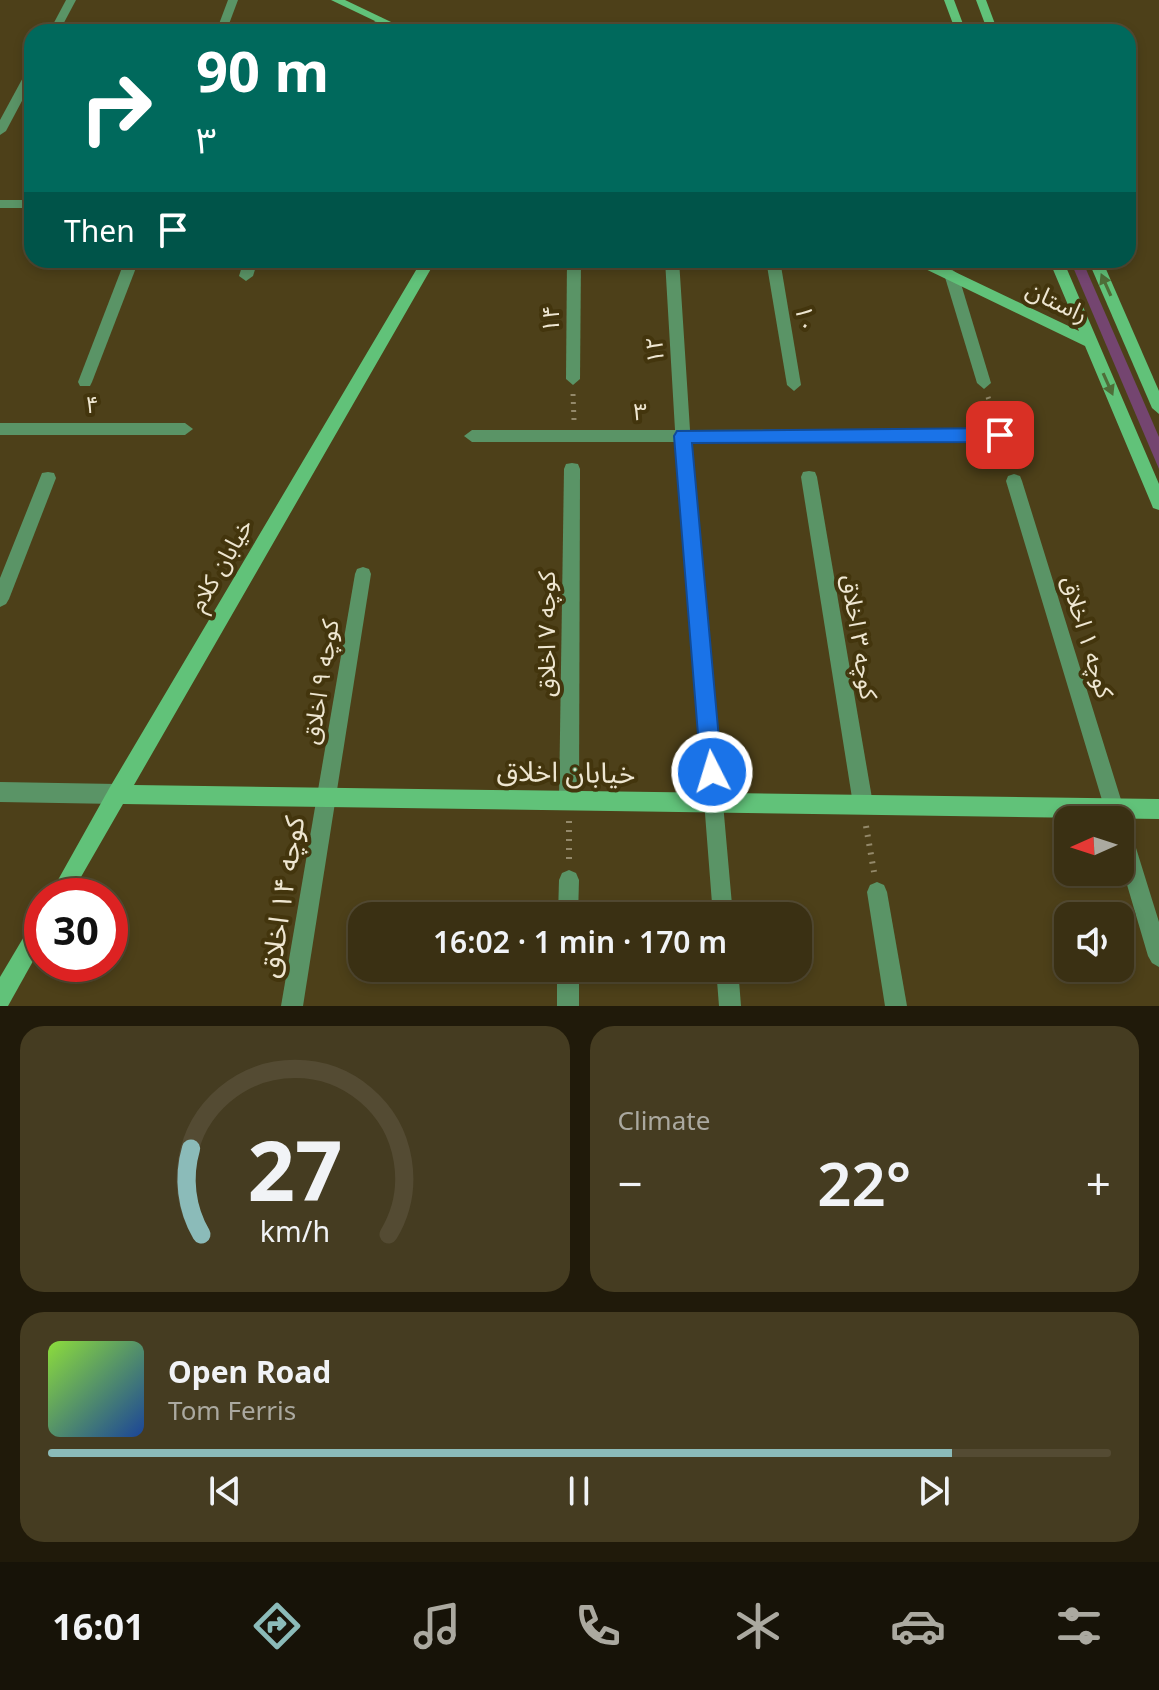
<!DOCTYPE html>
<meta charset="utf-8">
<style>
:root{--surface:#3a3013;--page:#453c21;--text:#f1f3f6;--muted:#aba9a0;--line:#544b33;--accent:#8bbbb9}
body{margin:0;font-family:"Noto Sans","Noto Sans Arabic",sans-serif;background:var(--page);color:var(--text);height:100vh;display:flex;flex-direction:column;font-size:30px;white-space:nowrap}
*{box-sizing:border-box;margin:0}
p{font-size:26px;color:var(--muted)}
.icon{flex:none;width:44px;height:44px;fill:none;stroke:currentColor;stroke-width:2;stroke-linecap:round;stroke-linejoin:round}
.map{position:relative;height:1006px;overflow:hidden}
.sheet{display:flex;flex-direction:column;gap:20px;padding:20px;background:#201a0a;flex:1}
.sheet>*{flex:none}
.hud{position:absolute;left:24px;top:24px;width:1112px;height:244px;border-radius:24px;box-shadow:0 4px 12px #0003,0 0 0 2px var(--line);background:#00695c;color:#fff;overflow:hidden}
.needle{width:52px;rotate:267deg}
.tools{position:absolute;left:1054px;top:806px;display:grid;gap:16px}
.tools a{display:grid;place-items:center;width:80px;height:80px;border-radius:16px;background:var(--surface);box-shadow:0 4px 12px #0003,0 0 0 2px var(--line);font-size:40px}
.speed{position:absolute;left:24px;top:878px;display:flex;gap:16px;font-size:40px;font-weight:700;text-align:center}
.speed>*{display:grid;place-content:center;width:104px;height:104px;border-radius:50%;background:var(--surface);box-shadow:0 4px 12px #0003,0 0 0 2px var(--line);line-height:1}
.speed .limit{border:12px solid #d22;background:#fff;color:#111}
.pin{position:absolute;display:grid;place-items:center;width:68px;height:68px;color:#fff;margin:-34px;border-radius:16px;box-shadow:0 4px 12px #0006}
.me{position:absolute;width:88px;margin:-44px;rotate:355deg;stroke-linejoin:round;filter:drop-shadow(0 0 6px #0008)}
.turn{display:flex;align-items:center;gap:28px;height:168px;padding:0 40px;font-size:36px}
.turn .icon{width:104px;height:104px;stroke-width:2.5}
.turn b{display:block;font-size:56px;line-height:68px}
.then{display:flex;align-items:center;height:76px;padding:0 40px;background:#0003;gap:16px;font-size:30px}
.big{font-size:60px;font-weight:600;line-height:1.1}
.sheet .tile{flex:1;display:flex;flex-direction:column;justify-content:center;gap:12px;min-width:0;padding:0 28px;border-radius:24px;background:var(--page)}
.sheet .dial{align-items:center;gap:0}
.dial svg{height:208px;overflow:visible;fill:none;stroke:var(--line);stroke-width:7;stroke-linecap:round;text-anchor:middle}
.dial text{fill:var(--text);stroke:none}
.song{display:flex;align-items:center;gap:24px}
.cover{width:96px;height:96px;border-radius:12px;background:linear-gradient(135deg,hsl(90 70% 55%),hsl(220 70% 35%))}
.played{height:8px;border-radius:4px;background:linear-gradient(90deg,var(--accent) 85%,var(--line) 85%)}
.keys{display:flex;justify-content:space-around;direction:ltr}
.heat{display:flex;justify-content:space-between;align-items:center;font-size:44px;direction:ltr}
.sheet .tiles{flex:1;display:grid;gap:20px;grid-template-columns:1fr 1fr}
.tile:last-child{grid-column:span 2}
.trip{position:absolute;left:348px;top:902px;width:464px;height:80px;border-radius:24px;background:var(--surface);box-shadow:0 4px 12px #0003,0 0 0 2px var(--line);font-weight:600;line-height:80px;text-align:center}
.menu{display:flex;height:128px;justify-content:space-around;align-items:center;background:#171308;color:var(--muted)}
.menu .icon{width:56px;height:56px}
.menu .on{color:var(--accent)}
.menu b{font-size:36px;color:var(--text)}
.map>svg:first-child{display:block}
.green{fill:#744570}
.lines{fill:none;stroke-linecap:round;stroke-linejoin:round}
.path-far1{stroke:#94896a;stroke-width:5;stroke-dasharray:2 6;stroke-linecap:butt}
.path{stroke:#94896a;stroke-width:6;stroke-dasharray:2 7;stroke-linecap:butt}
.street{fill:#5a9466;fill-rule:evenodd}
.secondary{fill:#61c279;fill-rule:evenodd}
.oneway{fill:#4f6d38}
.route{fill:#1a73e8;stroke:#114b97;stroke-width:2}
.labels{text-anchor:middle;stroke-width:8;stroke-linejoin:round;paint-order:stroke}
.street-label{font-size:24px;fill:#eee6d1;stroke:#43350d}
.near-street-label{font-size:28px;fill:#eee6d1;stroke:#43350d}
</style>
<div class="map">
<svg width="1159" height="1006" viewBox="0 0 1159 1006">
<rect width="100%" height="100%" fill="#4d4019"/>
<path class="green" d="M1070,260H1082L1159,437V469Z"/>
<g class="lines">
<g class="path-far1">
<path d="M573,394L574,420"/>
<path d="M988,397L995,418"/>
</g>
<g class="path">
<path d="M569,821V859"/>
<path d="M866,826L874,872"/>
</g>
<g class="street">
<path d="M66,0H76L59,32H49Z"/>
<path d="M228,0H238L226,32H216Z"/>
<path d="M380,17L385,20L382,32H372L375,20Z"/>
<path d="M32,69V82L6,131L0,135V120L26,72Z"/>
<rect x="0" y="200" width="32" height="8"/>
<path d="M125,260H139L92,382L90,386H80L78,382Z"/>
<path d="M244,260H258L253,276L246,281L239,276Z"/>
<path d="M567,260H581L580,379L573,385L566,379Z"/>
<path d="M665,260H679L690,430L1000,429L1008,435L1000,441L691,442L733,916H713L676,442H472L464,436L472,430H675Z"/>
<path d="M766,260H780L801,385L794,391L787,385Z"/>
<path d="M951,269L958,274L991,383L984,389L977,383L944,274Z"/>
<path d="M0,423H185L193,429L185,435H0Z"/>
<path d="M572,463L578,464L580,469L579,800L576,807L569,810L562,807L559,800L564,469L566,464Z"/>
<path d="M809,471L815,472L817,477L873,804L870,811L863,814L856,811L853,804L801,477L803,472Z"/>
<path d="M48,472L54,473L56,478L9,599L6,604L0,607V578L42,473Z"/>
<path d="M1014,474L1020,476L1022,481L1159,922V967L1152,963L1148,956L1120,861V820H1108L1006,481L1008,476Z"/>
<path d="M363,567L369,569L371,574L303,1006H281L355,574L357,569Z"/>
<path d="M0,782L117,784L124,787L127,794L124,801L117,804L0,802Z"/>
<path d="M569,870L576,873L579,880L578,916H558L559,880L562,873Z"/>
<path d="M877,882L884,885L887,892L907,1006H885L867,892L870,885Z"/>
<rect x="557" y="968" width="22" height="38"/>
<path d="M716,968H738L741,1006H719Z"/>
</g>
<g class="secondary">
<path d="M331,0H345L412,32H398Z"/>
<path d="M944,0H954L966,32H956Z"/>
<path d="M976,0H986L998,32H988Z"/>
<path d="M422,260H436L134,785L1159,799V819L123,804L70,896H49L110,787Z"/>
<path d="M911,260H930L1079,331L1049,260H1063L1159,484V510L1153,508L1151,503L1085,346L913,263Z"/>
<path d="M1088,260H1102L1159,391V414L1152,408Z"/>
<path d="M42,915V945L8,1006H0V977L35,918Z"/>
</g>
</g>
<defs><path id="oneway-solid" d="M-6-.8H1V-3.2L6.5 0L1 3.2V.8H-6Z" transform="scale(2)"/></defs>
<g class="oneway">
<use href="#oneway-solid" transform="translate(1106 285) rotate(-114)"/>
<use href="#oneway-solid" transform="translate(1108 384) rotate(66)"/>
</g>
<path class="route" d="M1000,428L1008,435L1000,442L692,443L722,772L719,779L712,783L704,779L701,772L674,436L677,431Z"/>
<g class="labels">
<g class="street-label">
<text transform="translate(1057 302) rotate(26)" y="8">راستان</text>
<text transform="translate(551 319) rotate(-90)" y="8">۱۴</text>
<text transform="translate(805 319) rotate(81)" y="8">۱۰</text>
<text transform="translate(655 350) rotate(-94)" y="8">۱۲</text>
<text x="92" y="413">۴</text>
<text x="640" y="420">۳</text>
<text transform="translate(221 565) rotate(-60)" y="8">خیابان کلام</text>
<text transform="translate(547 634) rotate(-90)" y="8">کوچه ۷ اخلاق</text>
<text transform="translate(859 637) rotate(81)" y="8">کوچه ۳ اخلاق</text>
<text transform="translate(1087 637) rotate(73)" y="8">کوچه ۱ اخلاق</text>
<text transform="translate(321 682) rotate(-81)" y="8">کوچه ۹ اخلاق</text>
</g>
<g class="near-street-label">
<text transform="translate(566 772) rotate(1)" y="10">خیابان اخلاق</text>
<text transform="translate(282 897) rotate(-81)" y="10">کوچه ۱۴ اخلاق</text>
</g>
</g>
</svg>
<div class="tools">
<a><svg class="needle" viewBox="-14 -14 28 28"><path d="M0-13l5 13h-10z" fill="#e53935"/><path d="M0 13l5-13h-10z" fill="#aba9a0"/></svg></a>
<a><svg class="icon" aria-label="sound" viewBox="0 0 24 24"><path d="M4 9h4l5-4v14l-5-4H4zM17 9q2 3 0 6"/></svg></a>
</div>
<div class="speed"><div class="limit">30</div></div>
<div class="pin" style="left:1000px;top:435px;background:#d93025"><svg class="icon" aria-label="arrive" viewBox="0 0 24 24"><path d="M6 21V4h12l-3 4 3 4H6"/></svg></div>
<svg class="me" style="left:712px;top:772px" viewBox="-20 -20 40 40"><circle r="17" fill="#1a73e8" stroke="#fff" stroke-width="3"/><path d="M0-11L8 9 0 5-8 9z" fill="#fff"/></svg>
<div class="trip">16:02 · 1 min · 170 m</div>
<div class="hud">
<div class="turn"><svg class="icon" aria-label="right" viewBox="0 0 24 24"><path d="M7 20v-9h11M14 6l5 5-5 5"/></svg><div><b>90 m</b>۳</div></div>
<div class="then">Then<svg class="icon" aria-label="arrive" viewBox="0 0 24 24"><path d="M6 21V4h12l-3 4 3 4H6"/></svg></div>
</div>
</div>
<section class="sheet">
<div class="tiles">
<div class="tile dial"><svg viewBox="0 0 100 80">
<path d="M14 69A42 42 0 1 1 86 69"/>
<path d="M14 69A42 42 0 0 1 10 36" stroke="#8bbbb9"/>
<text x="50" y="56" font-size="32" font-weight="700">27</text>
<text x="50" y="72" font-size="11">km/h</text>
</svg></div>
<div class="tile"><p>Climate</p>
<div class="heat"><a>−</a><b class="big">22°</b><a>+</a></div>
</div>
<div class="tile">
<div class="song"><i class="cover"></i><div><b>Open Road</b><p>Tom Ferris</p></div></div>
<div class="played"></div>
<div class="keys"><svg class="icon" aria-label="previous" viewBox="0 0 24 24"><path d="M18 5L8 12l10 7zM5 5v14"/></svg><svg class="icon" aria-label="pause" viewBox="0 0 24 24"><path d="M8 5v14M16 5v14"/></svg><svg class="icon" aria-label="next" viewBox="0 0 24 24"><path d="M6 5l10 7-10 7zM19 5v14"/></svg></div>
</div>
</div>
</section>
<nav class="menu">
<b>16:01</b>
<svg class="icon on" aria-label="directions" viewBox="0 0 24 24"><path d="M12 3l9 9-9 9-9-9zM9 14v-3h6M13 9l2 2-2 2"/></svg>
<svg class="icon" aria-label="music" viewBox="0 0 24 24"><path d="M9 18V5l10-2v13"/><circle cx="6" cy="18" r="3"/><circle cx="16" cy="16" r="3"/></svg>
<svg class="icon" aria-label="phone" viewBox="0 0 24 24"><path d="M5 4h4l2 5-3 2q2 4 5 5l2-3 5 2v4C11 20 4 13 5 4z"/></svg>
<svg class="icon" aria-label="climate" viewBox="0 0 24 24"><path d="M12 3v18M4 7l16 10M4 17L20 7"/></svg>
<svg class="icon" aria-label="car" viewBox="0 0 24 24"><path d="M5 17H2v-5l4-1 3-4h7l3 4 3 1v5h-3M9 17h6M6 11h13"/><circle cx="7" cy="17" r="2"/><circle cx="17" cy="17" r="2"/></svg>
<svg class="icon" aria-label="filters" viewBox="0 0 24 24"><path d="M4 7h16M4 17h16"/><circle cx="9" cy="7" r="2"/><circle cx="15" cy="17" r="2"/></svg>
</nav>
